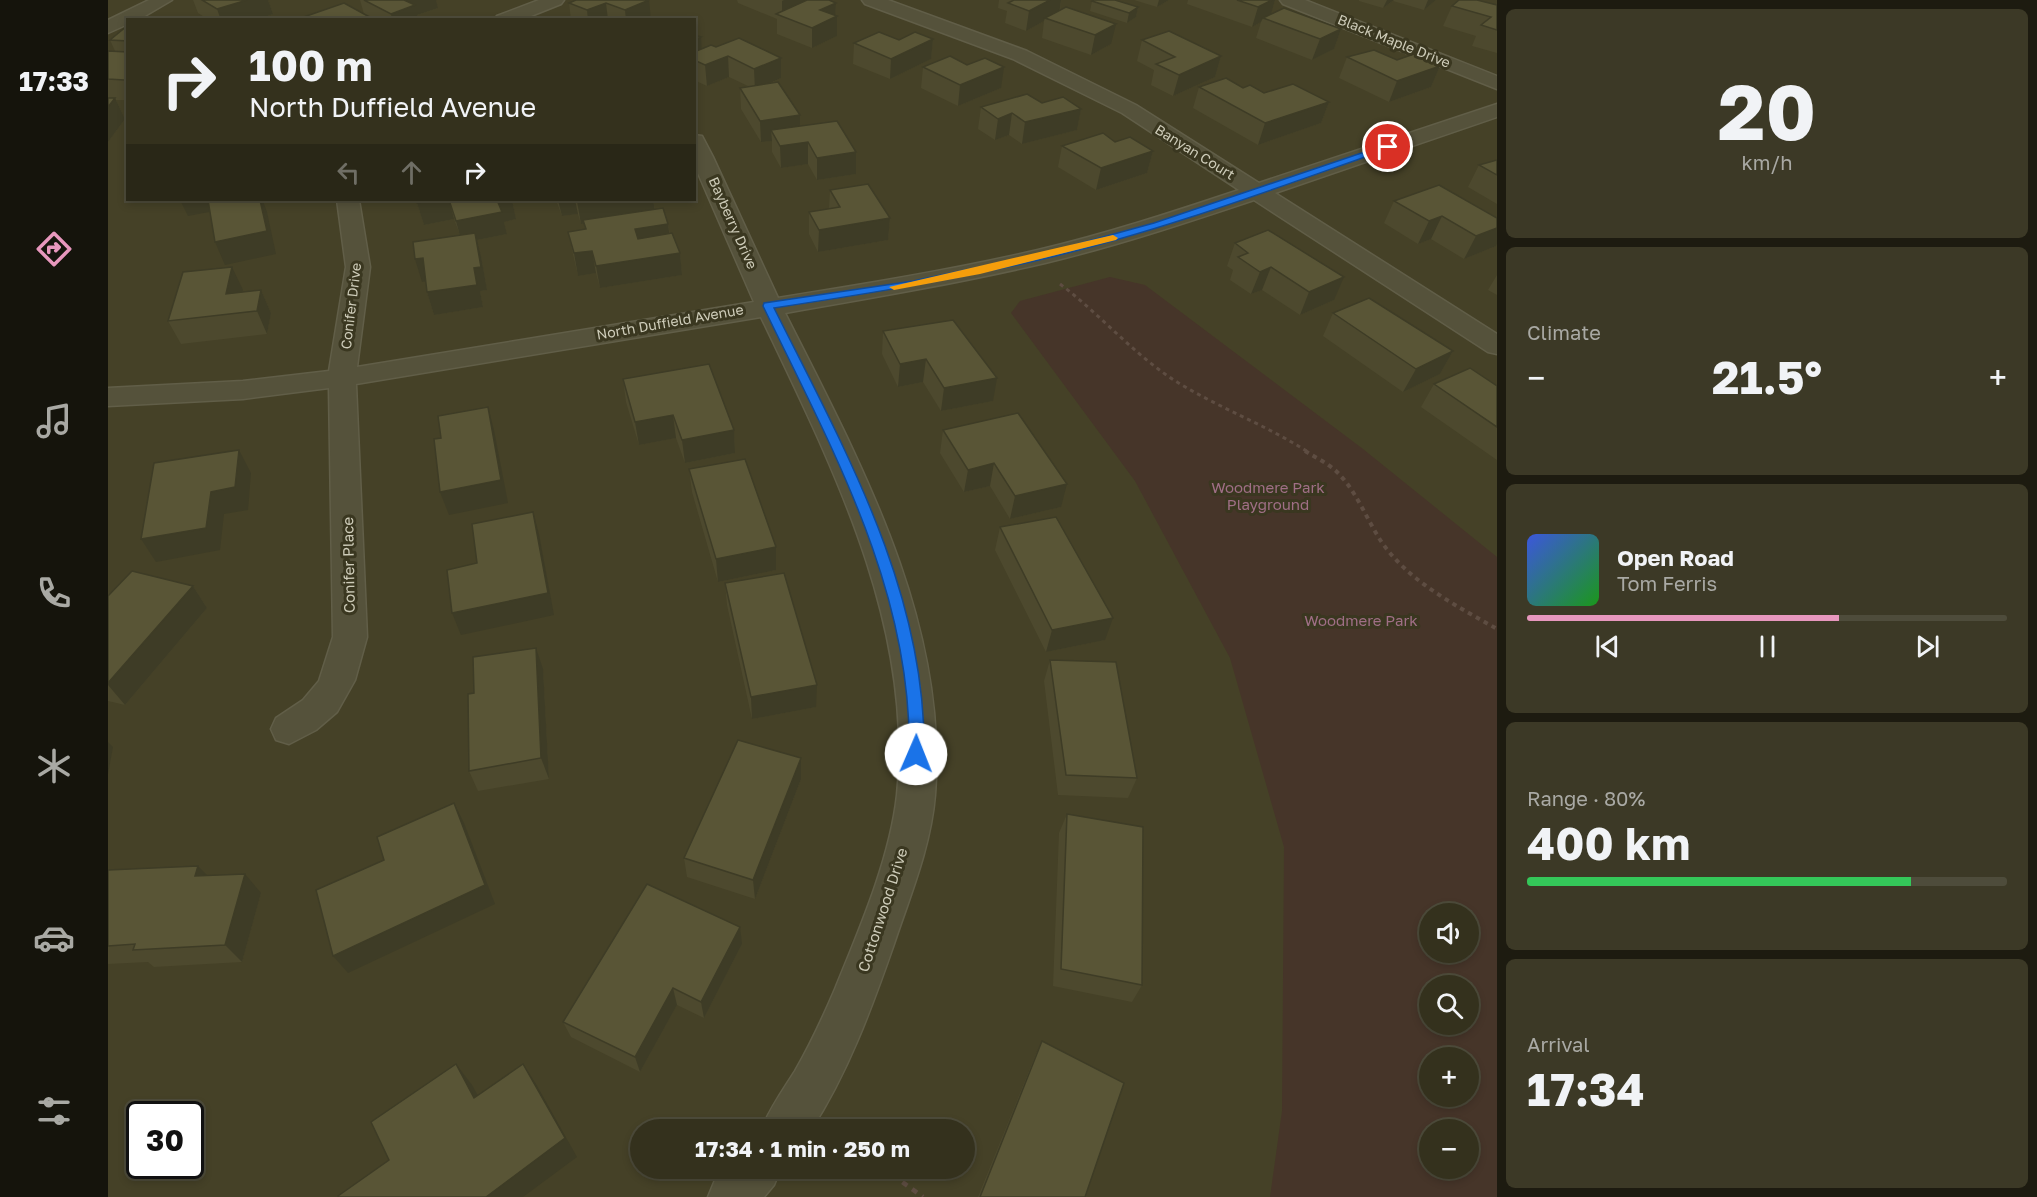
<!DOCTYPE html>
<meta charset="utf-8">
<style>
:root{--surface:#34311d;--page:#3c3926;--text:#f1f3f6;--muted:#a9a9a4;--line:#4e4c3b;--accent:#e797bd}
body{margin:0;font-family:"Golos Text",sans-serif;background:var(--page);color:var(--text);height:100vh;display:flex;flex-direction:column;font-size:22px;white-space:nowrap}
*{box-sizing:border-box;margin:0}
p{font-size:20px;color:var(--muted)}
.icon{flex:none;width:33px;height:33px;fill:none;stroke:currentColor;stroke-width:2;stroke-linecap:round;stroke-linejoin:round}
.map{position:relative;flex:1;overflow:hidden}
.drawer{display:flex;flex-direction:column;gap:9px;padding:9px;background:#1d1b10;width:540px}
.drawer>*{flex:none}
.banner{position:absolute;left:18px;top:18px;width:570px;height:183px;border-radius:0px;box-shadow:0 3px 9px #0003,0 0 0 2px var(--line);background:#34311d;color:var(--text);overflow:hidden}
.controls{position:absolute;left:1311px;top:903px;display:grid;gap:12px}
.controls a{display:grid;place-items:center;width:60px;height:60px;border-radius:50%;background:var(--surface);box-shadow:0 3px 9px #0003,0 0 0 2px var(--line);font-size:30px}
.speed{position:absolute;left:18px;top:1101px;display:flex;gap:12px;font-size:30px;font-weight:700;text-align:center}
.speed>*{display:grid;place-content:center;width:78px;height:78px;border-radius:50%;background:var(--surface);box-shadow:0 3px 9px #0003,0 0 0 2px var(--line);line-height:1}
.speed .limit{border:3px solid #111;border-radius:9px;background:#fff;color:#111}
.pin{position:absolute;display:grid;place-items:center;width:51px;height:51px;color:#fff;margin:-26px;border:3px solid #fff;border-radius:50%;box-shadow:0 2px 6px #0007}
.me{position:absolute;width:66px;margin:-33px;rotate:1deg;stroke-linejoin:round;filter:drop-shadow(0 0 4px #0008)}
.turn{display:flex;align-items:center;gap:21px;height:126px;padding:0 24px;font-size:27px}
.turn .icon{width:78px;height:78px;stroke-width:2.5}
.turn b{display:block;font-size:42px;line-height:51px}
.lanes{display:flex;align-items:center;height:57px;padding:0 24px;background:#0003;justify-content:center;gap:30px;direction:ltr}
.lanes .off{opacity:.35}
.big{font-size:45px;font-weight:700;line-height:1.1}
.drawer .widget{flex:1;display:flex;flex-direction:column;justify-content:center;gap:9px;min-width:0;padding:0 21px;border-radius:9px;background:var(--page)}
.drawer .dial{align-items:center;gap:0}
.dial b{font-size:78px;line-height:1}
.song{display:flex;align-items:center;gap:18px}
.cover{width:72px;height:72px;border-radius:9px;background:linear-gradient(135deg,hsl(230 70% 55%),hsl(120 70% 35%))}
.played{height:6px;border-radius:3px;background:linear-gradient(90deg,var(--accent) 65%,var(--line) 65%)}
.keys{display:flex;justify-content:space-around;direction:ltr}
.heat{display:flex;justify-content:space-between;align-items:center;font-size:33px;direction:ltr}
.charge{height:9px;border-radius:4px;background:linear-gradient(90deg,#34c759 80%,var(--line) 0)}
.trip{position:absolute;left:522px;top:1119px;width:345px;height:60px;border-radius:30px;background:var(--surface);box-shadow:0 3px 9px #0003,0 0 0 2px var(--line);font-weight:700;line-height:60px;text-align:center}
main{display:flex;flex:1;min-height:0}
.tabs{display:flex;flex-direction:column;width:108px;justify-content:space-around;align-items:center;background:#15140c;color:var(--muted)}
.tabs .icon{width:42px;height:42px}
.tabs .current{color:var(--accent)}
.tabs b{font-size:27px;color:var(--text)}
.map>svg:first-child{display:block}
.green{fill:#463529;fill-rule:evenodd}
.lines{fill:none;stroke-linecap:round;stroke-linejoin:round}
.minor-casing{stroke:#615e48;stroke-width:3}
.path-far2{stroke:#5e4d42;stroke-width:3;stroke-dasharray:4 4;stroke-linecap:butt}
.path-far1{stroke:#5e4d42;stroke-width:4;stroke-dasharray:4.5 4.5;stroke-linecap:butt}
.path{stroke:#5e4d42;stroke-width:4.5;stroke-dasharray:6 6;stroke-linecap:butt}
.minor{fill:#55523b;fill-rule:evenodd}
.wall{fill:#4d492e}
.shaded-wall{fill:#3e3c26}
.building{fill:#595536;stroke:#3e3c26;stroke-width:1.5}
.route{fill:#1a73e8;stroke:#114b97;stroke-width:1.5}
.slow{fill:#f59e0b}
.labels{text-anchor:middle;stroke-width:6;stroke-linejoin:round;paint-order:stroke}
.far-street-label{font-size:14px;fill:#ceccb9;stroke:#3a3720}
.park-label{font-size:15px;fill:#a06f86;stroke:#3a3720}
.street-label{font-size:15px;fill:#ceccb9;stroke:#3a3720}
</style>
<main>
<nav class="tabs">
<b>17:33</b>
<svg class="icon current" aria-label="directions" viewBox="0 0 24 24"><path d="M12 3l9 9-9 9-9-9zM9 14v-3h6M13 9l2 2-2 2"/></svg>
<svg class="icon" aria-label="music" viewBox="0 0 24 24"><path d="M9 18V5l10-2v13"/><circle cx="6" cy="18" r="3"/><circle cx="16" cy="16" r="3"/></svg>
<svg class="icon" aria-label="phone" viewBox="0 0 24 24"><path d="M5 4h4l2 5-3 2q2 4 5 5l2-3 5 2v4C11 20 4 13 5 4z"/></svg>
<svg class="icon" aria-label="climate" viewBox="0 0 24 24"><path d="M12 3v18M4 7l16 10M4 17L20 7"/></svg>
<svg class="icon" aria-label="car" viewBox="0 0 24 24"><path d="M5 17H2v-5l4-1 3-4h7l3 4 3 1v5h-3M9 17h6M6 11h13"/><circle cx="7" cy="17" r="2"/><circle cx="17" cy="17" r="2"/></svg>
<svg class="icon" aria-label="filters" viewBox="0 0 24 24"><path d="M4 7h16M4 17h16"/><circle cx="9" cy="7" r="2"/><circle cx="15" cy="17" r="2"/></svg>
</nav>
<div class="map">
<svg width="1389" height="1197" viewBox="0 0 1389 1197">
<rect width="100%" height="100%" fill="#454127"/>
<path class="green" d="M1002,277L1037,285L1255,449L1389,557V1197H1162L1174,1111L1176,847L1122,658L1027,481L903,313L912,301ZM1322,914H1360V952H1322ZM1322,986H1360V1024H1322ZM1322,1058H1360V1096H1322ZM1322,1130H1360V1168H1322Z"/>
<g class="lines">
<g class="minor-casing">
<g id="minor">
<path d="M41,0H64L30,20H20V24L0,33V20Z"/>
<path d="M431,0H456L453,4L413,20H386L389,16Z"/>
<path d="M754,0H780L919,51L1028,105L1151,183L1389,104V117L1167,193L1389,334V354L1380,352L1146,200C1077,223 1008,246 937,263C851,283 764,298 677,313C752,462 841,623 827,795C823,846 802,896 786,944C764,1007 740,1073 703,1130H653C662,1108 675,1090 687,1071C702,1045 715,1017 727,989C751,930 782,859 789,795C806,625 724,466 653,317L248,384L259,637L247,680L229,712L208,730L181,744L168,740L163,729L168,718L195,700L211,681L225,637L221,388L135,399L0,406V388L135,381L221,371L238,267L229,200H251L262,267L249,367L646,302L586,164V135L594,136L605,157L670,298C757,284 844,270 930,250C998,234 1065,212 1131,190L1014,113L905,59L757,4Z"/>
<path d="M1172,0H1197L1389,76V89L1175,4Z"/>
<path d="M617,1168H673L666,1185L656,1197H600L607,1180Z"/>
</g>
</g>
<path class="path-far2" d="M952,284C993,315 1026,355 1069,382C1111,408 1158,425 1200,452"/>
<path class="path-far1" d="M1197,451C1207,457 1219,463 1228,471C1249,491 1259,521 1275,544C1303,583 1349,606 1389,629"/>
<path class="path" d="M775,1168L815,1197"/>
<use href="#minor" class="minor"/>
</g>
<g class="wall">
<path d="M85,0H160L165,14L148,20H101L90,13Z"/>
<path d="M252,0H328L330,8L309,15L311,20H187L256,14Z"/>
<path d="M540,0L543,20H463L461,3Z"/>
<path d="M629,0H721L728,3L727,15L729,36L704,48L669,34V19L630,3Z"/>
<path d="M891,0H953L952,10L1003,44L983,55L934,38L936,21L918,31L897,23L899,11L890,8Z"/>
<path d="M1026,0H1061L1049,7Z"/>
<path d="M1080,0H1167L1163,14L1233,29L1226,49L1204,60L1148,38L1153,22L1144,27L1079,4Z"/>
<path d="M1251,0H1328L1316,10L1285,1L1275,8L1251,1Z"/>
<path d="M984,1L1030,7L1028,17L1019,23L982,11Z"/>
<path d="M1389,5V53L1364,46L1368,36L1335,26L1344,6Z"/>
<path d="M20,26V100H8L17,119L0,142V51H7L2,40Z"/>
<path d="M586,35L593,37V49L608,47L673,58V78L661,84L692,115V126L748,152V174L709,180L700,164L673,168L664,152V141L653,142L633,109L632,88L640,86L621,77L599,86L586,80Z"/>
<path d="M825,39L823,59L782,79L745,64L746,43L791,40Z"/>
<path d="M1034,40L1113,56L1107,77L1065,96L1043,85L1046,70L1029,61Z"/>
<path d="M1239,57L1289,60L1332,66L1323,87L1281,102L1231,78Z"/>
<path d="M815,67L893,88L850,106L813,88Z"/>
<path d="M1091,87L1156,93L1221,102L1213,123L1150,145L1085,108Z"/>
<path d="M934,103L973,109L969,130L914,144L901,135L887,140L870,129L873,107Z"/>
<path d="M1007,142L1045,151L1039,173L988,190L950,167L954,146Z"/>
<path d="M1389,160V204L1360,187L1371,165Z"/>
<path d="M722,190L782,218L780,240L710,252L701,234V212L721,209Z"/>
<path d="M308,200H404L408,219L396,222L399,234L369,240L373,256L379,290L372,291L375,307L326,315L319,292L318,281L314,282L352,235L346,219L316,225Z"/>
<path d="M448,200H545L547,209L560,224L562,234L572,253L574,275L492,288L488,273L470,276L460,232L477,229L476,223L473,224L470,214L454,216Z"/>
<path d="M1286,201L1389,218V244L1388,246L1356,259L1323,239L1310,244L1276,223Z"/>
<path d="M1127,243L1226,300L1192,315L1154,290L1143,294L1122,280L1125,270L1119,266Z"/>
<path d="M1389,275V295L1380,290Z"/>
<path d="M135,290L134,292L153,290L163,313L159,334L73,344L60,321Z"/>
<path d="M1225,313L1345,351L1332,374L1295,392L1215,336Z"/>
<path d="M775,331L885,401L833,411L815,382L790,387L774,354Z"/>
<path d="M515,379L626,430L627,453L577,463L568,438L531,445L518,402Z"/>
<path d="M1326,384L1389,386V460L1313,407Z"/>
<path d="M835,430L953,507L902,519L882,486L856,492L832,453Z"/>
<path d="M581,469L668,570L610,582L584,492Z"/>
<path d="M892,527L997,640L938,652L887,550Z"/>
<path d="M617,583L708,707L644,719L619,605Z"/>
<path d="M85,586L99,608L17,705L0,701V596Z"/>
<path d="M942,660L1029,778L1020,798L950,795L936,681Z"/>
<path d="M435,669L441,779L370,791L361,771Z"/>
<path d="M693,779L647,899L579,877L576,858Z"/>
<path d="M959,814L1034,985L1024,1002L945,986L951,833Z"/>
<path d="M0,870L100,876L153,893L134,962L46,967L40,962L0,964Z"/>
<path d="M634,944L596,1018L569,1005L532,1072L463,1037L455,1022Z"/>
<path d="M934,1041L977,1197H870L927,1056Z"/>
</g>
<g class="shaded-wall">
<path d="M139,0H160L165,14L148,20H113L109,9Z"/>
<path d="M294,0H328L330,8L309,15L311,20H284L283,14Z"/>
<path d="M541,0L543,20H518L517,10Z"/>
<path d="M676,0H699L674,16V1Z"/>
<path d="M942,0H953L951,14L937,18L936,21L918,31L921,11Z"/>
<path d="M1051,0H1061L1049,7Z"/>
<path d="M1164,0H1167L1162,18H1155L1153,22L1144,27L1150,7Z"/>
<path d="M1279,0H1286L1275,8Z"/>
<path d="M1320,0H1328L1316,10Z"/>
<path d="M498,3L500,20H480L479,10Z"/>
<path d="M728,3L727,17L729,16V36L704,48V28L712,10Z"/>
<path d="M1030,7L1028,17L1019,23L1021,13Z"/>
<path d="M1008,24L1003,44L983,55L987,35Z"/>
<path d="M1233,29L1226,49L1204,60L1212,39Z"/>
<path d="M593,37L594,58L586,60V40Z"/>
<path d="M825,39L823,59L782,79L783,59Z"/>
<path d="M620,56L621,77L599,86L597,65Z"/>
<path d="M1113,56L1107,77L1065,96L1071,75Z"/>
<path d="M673,58V78L647,90L646,69Z"/>
<path d="M1332,66L1323,87L1281,102L1289,81Z"/>
<path d="M896,67L893,88L850,106L852,85Z"/>
<path d="M20,77V87L16,80Z"/>
<path d="M7,98L17,119L0,142V107Z"/>
<path d="M1221,102L1213,123L1150,145L1157,123Z"/>
<path d="M973,109L969,130L914,144L917,122Z"/>
<path d="M904,113L901,135L887,140L890,119Z"/>
<path d="M692,115V137L663,130L664,141L653,142L652,121Z"/>
<path d="M700,142V164L673,168L672,146Z"/>
<path d="M1045,151L1039,173L988,190L993,168Z"/>
<path d="M748,152V174L709,180V158Z"/>
<path d="M72,200H162L155,201L159,212L168,254L117,265L107,242L153,202L80,216Z"/>
<path d="M327,200H341L346,219L316,225L309,203Z"/>
<path d="M389,200H404L408,219L396,222L399,234L369,240L373,256L379,290L372,291L375,307L326,315L319,292L354,243L348,221Z"/>
<path d="M450,200H467L470,214L454,216Z"/>
<path d="M480,200H545L547,211L473,224L469,201Z"/>
<path d="M1334,216L1323,239L1310,244L1321,221Z"/>
<path d="M782,218L780,240L710,252L711,230Z"/>
<path d="M560,224L563,246L530,252L527,229Z"/>
<path d="M1389,228V244L1388,246L1356,259L1368,236Z"/>
<path d="M484,251L488,273L470,276L466,253Z"/>
<path d="M572,253L574,275L492,288L488,266Z"/>
<path d="M315,258L322,281L314,282L307,259Z"/>
<path d="M124,267L135,290L129,313L118,294Z"/>
<path d="M1163,267L1154,290L1143,294L1152,272Z"/>
<path d="M1236,277L1226,300L1192,315L1201,292Z"/>
<path d="M153,290L163,313L159,334L149,311Z"/>
<path d="M1345,351L1332,374L1295,392L1308,369Z"/>
<path d="M818,359L815,382L790,387L792,364Z"/>
<path d="M889,378L885,401L833,411L836,388Z"/>
<path d="M380,407L386,430L400,503L341,515L332,492Z"/>
<path d="M565,415L568,438L531,445L527,422Z"/>
<path d="M626,430L627,453L577,463L574,440Z"/>
<path d="M131,450L143,473L140,510L116,514L112,550L48,562L33,539L103,492Z"/>
<path d="M886,463L882,486L856,492L860,470Z"/>
<path d="M959,484L953,507L902,519L907,496Z"/>
<path d="M425,512L431,534L446,615L353,635L344,613Z"/>
<path d="M668,547V570L610,582L608,559Z"/>
<path d="M85,586L99,608L17,705L0,685V683Z"/>
<path d="M1005,618L997,640L938,652L944,630Z"/>
<path d="M428,648L435,669L441,779L433,758Z"/>
<path d="M709,685L708,707L644,719L643,697Z"/>
<path d="M0,742L5,747L0,774Z"/>
<path d="M693,758V779L647,899L645,880Z"/>
<path d="M346,803L356,823L387,904L240,973L225,956Z"/>
<path d="M90,866L108,884L87,876Z"/>
<path d="M137,874L153,893L134,962L117,945Z"/>
<path d="M632,927L634,944L596,1018L593,1002Z"/>
<path d="M565,988L569,1005L532,1072L527,1057Z"/>
<path d="M348,1064L364,1085L382,1117L366,1098Z"/>
<path d="M415,1064L428,1084L469,1157L415,1197H378Z"/>
</g>
<g class="building">
<path d="M94,0H139L109,9Z"/>
<path d="M256,0H296L307,5L283,14Z"/>
<path d="M468,0H541L517,10L498,3L479,10L461,3Z"/>
<path d="M699,0H721L728,3L712,10L729,16L704,28L668,14Z"/>
<path d="M906,0H942L921,11L900,3Z"/>
<path d="M986,0H1007L1030,7L1021,13L984,1Z"/>
<path d="M1129,0H1164L1150,7Z"/>
<path d="M1351,0H1369L1389,5V30L1373,25L1383,17L1344,6Z"/>
<path d="M236,3L267,20H187Z"/>
<path d="M958,7L1008,24L987,35L937,18Z"/>
<path d="M1176,8L1233,29L1212,39L1155,18Z"/>
<path d="M58,17L89,19L88,20H55Z"/>
<path d="M19,26L20,41L2,40Z"/>
<path d="M1061,31L1113,56L1071,75L1048,64L1067,57L1034,40Z"/>
<path d="M771,32L791,40L807,32L825,39L783,59L746,43Z"/>
<path d="M586,35L593,37L586,40Z"/>
<path d="M631,38L673,58L646,69L620,56L597,65L586,60V52L603,45L608,47Z"/>
<path d="M1266,50L1289,60L1306,54L1332,66L1289,81L1239,57Z"/>
<path d="M0,51L20,52V77L16,80L0,79Z"/>
<path d="M842,56L859,65L877,58L896,67L852,85L815,67Z"/>
<path d="M1118,78L1135,88L1142,85L1156,93L1185,84L1221,102L1157,123L1091,87Z"/>
<path d="M670,82L692,115L652,121L632,88Z"/>
<path d="M919,94L934,103L955,97L973,109L917,122L904,113L890,119L873,107Z"/>
<path d="M0,98H7L0,107Z"/>
<path d="M729,121L748,152L709,158L700,142L672,146L663,130Z"/>
<path d="M995,133L1007,142L1022,137L1045,151L993,168L954,146Z"/>
<path d="M1389,160V175L1371,165Z"/>
<path d="M760,184L782,218L711,230L701,212L732,207L722,190Z"/>
<path d="M1331,185L1389,218V228L1368,236L1334,216L1321,221L1286,201Z"/>
<path d="M100,200H152L159,231L107,242Z"/>
<path d="M308,200H327L309,203Z"/>
<path d="M341,200H391H389L394,212L348,221Z"/>
<path d="M555,208L560,224L527,229L530,239L564,233L572,253L488,266L484,251L466,253L460,232L478,229L475,220Z"/>
<path d="M1160,230L1236,277L1201,292L1163,267L1152,272L1130,257L1140,253L1127,243Z"/>
<path d="M367,233L373,267L366,268L369,285L319,292L315,258L307,259L305,242Z"/>
<path d="M124,267L118,294L153,290L149,311L60,321L75,272Z"/>
<path d="M1261,298L1345,351L1308,369L1225,313Z"/>
<path d="M845,320L889,378L836,388L818,359L792,364L775,331Z"/>
<path d="M601,364L626,430L574,440L565,415L527,422L515,379Z"/>
<path d="M1362,368L1389,386V427L1326,384Z"/>
<path d="M380,407L393,480L332,492L326,439L333,438L330,416Z"/>
<path d="M910,413L959,484L907,496L886,463L860,470L835,430Z"/>
<path d="M131,450L127,487L103,492L98,528L33,539L46,463Z"/>
<path d="M637,459L668,547L608,559L581,469Z"/>
<path d="M425,512L440,593L344,613L339,570L369,563L364,524Z"/>
<path d="M948,517L1005,618L944,630L892,527Z"/>
<path d="M24,571L85,586L0,683V596Z"/>
<path d="M676,573L709,685L643,697L617,583Z"/>
<path d="M428,648L433,758L361,771L360,694L366,693L365,657Z"/>
<path d="M942,660L1008,662L1029,778L958,775Z"/>
<path d="M630,740L693,758L645,880L576,858Z"/>
<path d="M346,803L377,885L225,956L208,890L276,860L269,837Z"/>
<path d="M959,814L1035,827L1034,985L953,969Z"/>
<path d="M90,866L87,876L137,874L117,945L25,950L27,944L0,946V870Z"/>
<path d="M539,884L632,927L593,1002L565,988L527,1057L455,1022Z"/>
<path d="M934,1041L1016,1083L977,1197H872Z"/>
<path d="M348,1064L366,1098L415,1064L457,1138L378,1197H231L230,1196L281,1160L263,1122Z"/>
</g>
<path class="route" d="M1280,144L1283,145V148C1168,188 1054,231 935,259C847,280 757,294 666,308C736,448 819,593 816,754L814,759H803L801,754C805,592 723,447 655,306L656,303L805,281L933,254L1046,223Z"/>
<path class="slow" d="M1005,235L1010,238L1008,240L872,274L786,290L781,287Z"/>
<g class="labels">
<g class="far-street-label">
<text transform="translate(1286 41) rotate(22)" y="5">Black Maple Drive</text>
<text transform="translate(1087 152) rotate(32)" y="5">Banyan Court</text>
<text transform="translate(625 223) rotate(66)" y="5">Bayberry Drive</text>
<text transform="translate(243 306) rotate(-83)" y="5">Conifer Drive</text>
<text transform="translate(562 322) rotate(-10)" y="5">North Duffield Avenue</text>
</g>
<g class="park-label">
<text x="1160" y="493">Woodmere Park<tspan x="1160" dy="17">Playground</tspan></text>
<text x="1253" y="626">Woodmere Park</text>
</g>
<g class="street-label">
<text transform="translate(241 565) rotate(-91)" y="5">Conifer Place</text>
<text transform="translate(775 910) rotate(-72)" y="5">Cottonwood Drive</text>
</g>
</g>
</svg>
<div class="controls">
<a><svg class="icon" aria-label="sound" viewBox="0 0 24 24"><path d="M4 9h4l5-4v14l-5-4H4zM17 9q2 3 0 6"/></svg></a>
<a><svg class="icon" aria-label="search" viewBox="0 0 24 24"><circle cx="10" cy="10" r="6"/><path d="M15 15l6 6"/></svg></a>
<a>+</a>
<a>−</a>
</div>
<div class="speed"><div class="limit">30</div></div>
<div class="pin" style="left:1280px;top:147px;background:#d93025"><svg class="icon" aria-label="arrive" viewBox="0 0 24 24"><path d="M6 21V4h12l-3 4 3 4H6"/></svg></div>
<svg class="me" style="left:808px;top:754px" viewBox="-20 -20 40 40"><circle r="19" fill="#fff"/><path d="M0-13L10 11 0 6-10 11z" fill="#1a73e8"/></svg>
<div class="trip">17:34 · 1 min · 250 m</div>
<div class="banner">
<div class="turn"><svg class="icon" aria-label="right" viewBox="0 0 24 24"><path d="M7 20v-9h11M14 6l5 5-5 5"/></svg><div><b>100 m</b>North Duffield Avenue</div></div>
<div class="lanes"><svg class="icon off" aria-label="left" viewBox="0 0 24 24"><path d="M17 20v-9H6M10 6l-5 5 5 5"/></svg><svg class="icon off" aria-label="ahead" viewBox="0 0 24 24"><path d="M12 20V5M6 11l6-6 6 6"/></svg><svg class="icon" aria-label="right" viewBox="0 0 24 24"><path d="M7 20v-9h11M14 6l5 5-5 5"/></svg></div>
</div>
</div>
<section class="drawer">
<div class="widget dial"><b>20</b><p>km/h</p></div>
<div class="widget"><p>Climate</p>
<div class="heat"><a>−</a><b class="big">21.5°</b><a>+</a></div>
</div>
<div class="widget">
<div class="song"><i class="cover"></i><div><b>Open Road</b><p>Tom Ferris</p></div></div>
<div class="played"></div>
<div class="keys"><svg class="icon" aria-label="previous" viewBox="0 0 24 24"><path d="M18 5L8 12l10 7zM5 5v14"/></svg><svg class="icon" aria-label="pause" viewBox="0 0 24 24"><path d="M8 5v14M16 5v14"/></svg><svg class="icon" aria-label="next" viewBox="0 0 24 24"><path d="M6 5l10 7-10 7zM19 5v14"/></svg></div>
</div>
<div class="widget"><p>Range · 80%</p><b class="big">400 km</b><div class="charge"></div></div>
<div class="widget"><p>Arrival</p><b class="big">17:34</b></div>
</section>
</main>
